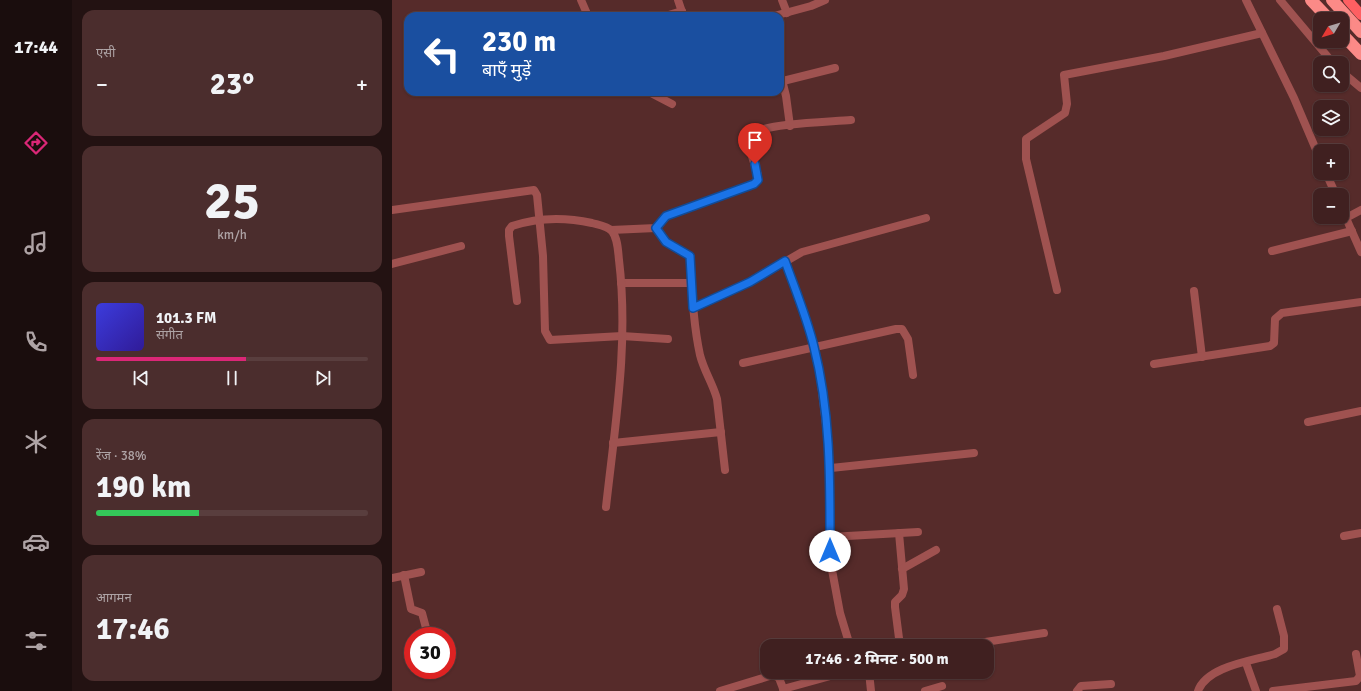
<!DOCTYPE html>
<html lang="hi">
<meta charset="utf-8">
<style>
:root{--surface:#402020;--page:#4b2d2d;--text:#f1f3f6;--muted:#aea3a5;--line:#593e3e;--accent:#db2777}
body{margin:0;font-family:Signika,"Noto Sans Devanagari",sans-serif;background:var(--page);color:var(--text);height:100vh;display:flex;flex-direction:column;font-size:15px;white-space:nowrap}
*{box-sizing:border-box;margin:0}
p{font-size:13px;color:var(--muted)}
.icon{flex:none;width:22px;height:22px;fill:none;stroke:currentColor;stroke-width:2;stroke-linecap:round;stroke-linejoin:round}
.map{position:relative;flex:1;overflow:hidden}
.sheet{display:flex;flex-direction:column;gap:10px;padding:10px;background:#231212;width:320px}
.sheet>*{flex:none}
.banner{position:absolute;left:12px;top:12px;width:380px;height:84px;border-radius:12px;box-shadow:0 1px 3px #0004,0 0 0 1px var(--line);background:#1a4fa0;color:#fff;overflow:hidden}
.needle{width:26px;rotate:232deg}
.buttons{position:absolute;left:921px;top:12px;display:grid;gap:8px}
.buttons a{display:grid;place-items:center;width:36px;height:36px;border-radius:8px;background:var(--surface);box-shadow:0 1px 3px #0004,0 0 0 1px var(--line);font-size:20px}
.speed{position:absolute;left:12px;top:627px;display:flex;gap:8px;font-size:20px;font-weight:700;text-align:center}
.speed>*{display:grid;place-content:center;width:52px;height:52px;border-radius:50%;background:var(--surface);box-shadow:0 1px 3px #0004,0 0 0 1px var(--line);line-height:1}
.speed .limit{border:6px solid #d22;background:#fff;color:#111}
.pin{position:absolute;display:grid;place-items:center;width:34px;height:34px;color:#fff;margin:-41px -17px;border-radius:50% 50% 50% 0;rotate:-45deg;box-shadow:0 0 4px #0007}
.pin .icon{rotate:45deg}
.me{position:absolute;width:44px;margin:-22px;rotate:0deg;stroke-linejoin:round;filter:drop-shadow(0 0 3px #0008)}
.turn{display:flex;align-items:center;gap:14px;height:84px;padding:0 12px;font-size:18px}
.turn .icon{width:52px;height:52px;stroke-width:2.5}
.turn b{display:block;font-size:28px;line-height:34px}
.big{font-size:30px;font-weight:800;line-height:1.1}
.sheet .widget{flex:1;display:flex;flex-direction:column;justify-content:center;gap:6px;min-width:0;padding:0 14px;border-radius:12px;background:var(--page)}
.sheet .dial{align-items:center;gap:0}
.dial b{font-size:52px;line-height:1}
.song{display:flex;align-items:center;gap:12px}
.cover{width:48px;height:48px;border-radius:6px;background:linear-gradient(135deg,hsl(240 70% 55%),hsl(250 70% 35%))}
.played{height:4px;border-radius:2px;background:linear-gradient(90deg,var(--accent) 55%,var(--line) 55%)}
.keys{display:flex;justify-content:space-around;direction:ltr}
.heat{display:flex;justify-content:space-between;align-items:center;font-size:22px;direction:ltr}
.charge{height:6px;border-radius:3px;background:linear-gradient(90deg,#34c759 38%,var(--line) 0)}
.trip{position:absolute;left:368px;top:639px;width:234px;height:40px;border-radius:12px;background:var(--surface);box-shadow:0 1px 3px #0004,0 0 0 1px var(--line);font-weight:800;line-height:40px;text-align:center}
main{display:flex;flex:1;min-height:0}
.dock{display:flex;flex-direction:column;width:72px;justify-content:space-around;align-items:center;background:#1a0d0d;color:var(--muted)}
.dock .icon{width:28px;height:28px}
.dock .current{color:var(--accent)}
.dock b{font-size:18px;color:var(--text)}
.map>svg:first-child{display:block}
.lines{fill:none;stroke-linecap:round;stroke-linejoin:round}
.minor{stroke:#9f5250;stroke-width:8}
.major{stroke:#fe5f62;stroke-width:10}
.highway{stroke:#fb8a87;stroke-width:12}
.route-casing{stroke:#114b97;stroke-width:10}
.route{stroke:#1a73e8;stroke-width:7}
</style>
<main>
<nav class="dock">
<b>17:44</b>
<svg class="icon current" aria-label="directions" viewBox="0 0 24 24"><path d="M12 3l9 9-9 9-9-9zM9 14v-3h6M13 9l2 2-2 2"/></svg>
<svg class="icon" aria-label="music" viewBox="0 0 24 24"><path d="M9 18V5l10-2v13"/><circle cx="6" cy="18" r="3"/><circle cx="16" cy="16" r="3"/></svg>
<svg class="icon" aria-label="phone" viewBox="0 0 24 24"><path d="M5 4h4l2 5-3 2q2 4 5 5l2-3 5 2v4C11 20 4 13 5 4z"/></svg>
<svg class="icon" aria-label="climate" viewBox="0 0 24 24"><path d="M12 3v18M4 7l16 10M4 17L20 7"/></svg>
<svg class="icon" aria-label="car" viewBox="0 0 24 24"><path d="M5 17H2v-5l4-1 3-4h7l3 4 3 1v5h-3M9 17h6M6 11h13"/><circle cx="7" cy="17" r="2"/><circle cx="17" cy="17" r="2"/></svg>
<svg class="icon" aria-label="filters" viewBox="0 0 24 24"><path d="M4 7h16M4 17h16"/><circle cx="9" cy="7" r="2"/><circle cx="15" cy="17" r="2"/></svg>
</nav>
<section class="sheet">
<div class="widget"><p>एसी</p>
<div class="heat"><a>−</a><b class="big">23°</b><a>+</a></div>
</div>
<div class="widget dial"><b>25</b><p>km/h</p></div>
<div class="widget">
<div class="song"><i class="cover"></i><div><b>101.3 FM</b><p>संगीत</p></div></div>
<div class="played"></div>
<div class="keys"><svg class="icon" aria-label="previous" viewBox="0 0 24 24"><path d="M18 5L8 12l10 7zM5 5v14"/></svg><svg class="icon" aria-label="pause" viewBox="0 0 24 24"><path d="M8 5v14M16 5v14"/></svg><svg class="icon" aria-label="next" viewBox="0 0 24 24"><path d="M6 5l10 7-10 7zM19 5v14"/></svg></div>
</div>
<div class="widget"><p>रेंज · 38%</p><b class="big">190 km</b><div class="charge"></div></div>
<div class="widget"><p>आगमन</p><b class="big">17:46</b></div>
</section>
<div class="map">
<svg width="969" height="691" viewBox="0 0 969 691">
<rect width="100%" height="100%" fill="#562b2a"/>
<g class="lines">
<g class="minor">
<path d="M189,0L196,16"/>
<path d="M286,0L291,15"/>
<path d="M390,0L395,13"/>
<path d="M854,0L902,98L928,159"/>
<path d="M888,0L941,63"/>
<path d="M273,16L290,11"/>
<path d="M382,16L419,6L433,0"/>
<path d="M388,72L394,96L398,126"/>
<path d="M950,72L969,88"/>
<path d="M391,81L443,68"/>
<path d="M257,92L280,104"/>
<path d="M934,173L944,195"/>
<path d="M950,209L969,252"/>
<path d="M0,210L142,190L145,195L151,256L153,331L158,340L230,336L276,339"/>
<path d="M954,218L969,210"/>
<path d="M264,228L274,242L298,256C300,289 301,323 308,355C312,371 321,384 325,399L333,470"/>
<path d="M219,230L264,228L275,216L362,184L366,180V175L356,144C356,139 357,136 361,133C379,123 436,122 459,120"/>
<path d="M880,251L960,231"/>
<path d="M393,261L417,329L427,367L437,449L438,559L448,613L458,646"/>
<path d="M0,264L69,246"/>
<path d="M229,283H299"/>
<path d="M665,290L634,159V139L673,113L675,104L672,75L772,56L870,33"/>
<path d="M802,291L810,357"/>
<path d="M125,301L117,236V230L120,226C147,217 173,217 200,223C207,225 215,226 220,231C226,239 226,251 227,260C237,343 223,425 214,507"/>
<path d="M301,308L358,282L410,252L534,218"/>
<path d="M351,363L504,329H510L516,339L521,375"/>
<path d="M762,364L878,346L882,343L883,319L890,313L969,302"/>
<path d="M916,422L969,411"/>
<path d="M221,443L329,432"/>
<path d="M439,468L582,453"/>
<path d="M507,533L512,589L510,595L503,602V607L508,646"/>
<path d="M952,536L969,533"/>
<path d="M438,537L526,532"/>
<path d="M510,569L544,550"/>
<path d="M12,575L19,609L30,613L34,628"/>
<path d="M0,578L29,572"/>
<path d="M567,646L652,633"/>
<path d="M854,663L864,691"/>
<path d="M477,672L479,691"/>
<path d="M391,689L453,672"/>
<path d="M328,691L381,675L387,678L392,691"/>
<path d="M533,691L550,686"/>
<path d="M685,691L689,686L719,684"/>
<path d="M806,691C815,666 860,661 883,654L892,649V636L885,609"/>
<path d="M881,691L964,681L968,676L964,654"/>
</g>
<path class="major" d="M956,0L969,15"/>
<g class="highway">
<path d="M919,0L937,19"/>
<path d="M940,0L969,32"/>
<path d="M950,34L969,54"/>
</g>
</g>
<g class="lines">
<g class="route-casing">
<path id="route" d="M363,164L366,180L362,184L274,216L264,228L274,242L298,256L301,308L358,282L393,261C403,289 415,318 422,347C439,414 438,483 438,551"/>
</g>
<use href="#route" class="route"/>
</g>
</svg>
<div class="buttons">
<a><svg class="needle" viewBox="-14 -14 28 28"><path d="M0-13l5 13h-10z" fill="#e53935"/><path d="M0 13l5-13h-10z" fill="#aea3a5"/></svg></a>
<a><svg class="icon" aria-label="search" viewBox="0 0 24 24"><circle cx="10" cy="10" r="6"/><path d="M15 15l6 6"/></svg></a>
<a><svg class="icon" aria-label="layers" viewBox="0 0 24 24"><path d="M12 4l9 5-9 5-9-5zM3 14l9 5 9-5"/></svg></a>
<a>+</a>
<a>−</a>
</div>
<div class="speed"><div class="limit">30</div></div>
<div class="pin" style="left:363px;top:164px;background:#d93025"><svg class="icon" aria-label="arrive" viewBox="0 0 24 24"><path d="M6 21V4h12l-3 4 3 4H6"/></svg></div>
<svg class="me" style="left:438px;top:551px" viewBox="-20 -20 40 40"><circle r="19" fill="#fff"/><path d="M0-13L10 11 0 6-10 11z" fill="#1a73e8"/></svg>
<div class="trip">17:46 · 2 मिनट · 500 m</div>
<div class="banner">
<div class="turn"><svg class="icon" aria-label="left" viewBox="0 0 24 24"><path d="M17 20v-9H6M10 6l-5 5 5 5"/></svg><div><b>230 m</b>बाएँ मुड़ें</div></div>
</div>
</div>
</main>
